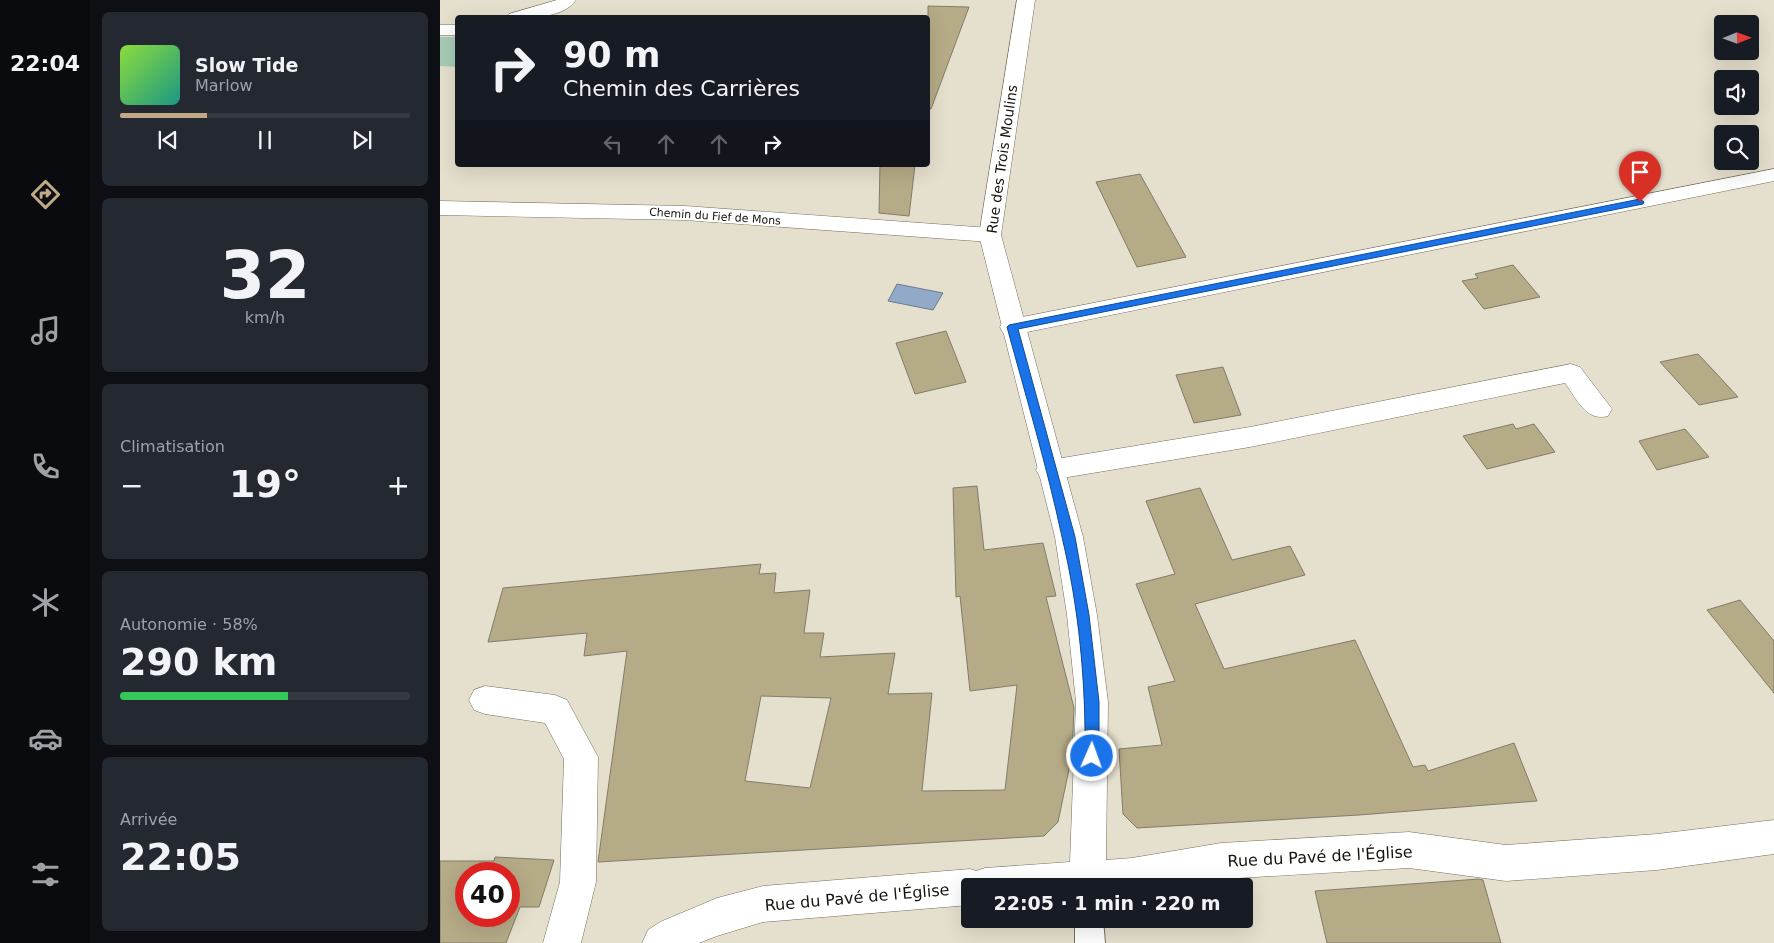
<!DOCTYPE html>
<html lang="fr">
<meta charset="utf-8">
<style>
:root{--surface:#171b24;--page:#242831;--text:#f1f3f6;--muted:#9ea1a6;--line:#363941;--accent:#c1a987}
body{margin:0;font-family:"DejaVu Sans",sans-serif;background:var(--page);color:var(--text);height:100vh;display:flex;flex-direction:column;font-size:19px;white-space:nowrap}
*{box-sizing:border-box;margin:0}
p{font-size:16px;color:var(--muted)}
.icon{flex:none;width:28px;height:28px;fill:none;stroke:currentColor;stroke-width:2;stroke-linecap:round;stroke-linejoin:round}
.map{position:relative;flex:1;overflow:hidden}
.drawer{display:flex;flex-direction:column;gap:12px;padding:12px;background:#0d0f14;width:350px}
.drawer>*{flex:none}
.banner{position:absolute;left:15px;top:15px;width:475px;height:152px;border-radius:5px;box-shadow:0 5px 20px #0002;background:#171b24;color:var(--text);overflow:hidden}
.needle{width:32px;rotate:89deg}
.tools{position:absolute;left:1274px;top:15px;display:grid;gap:10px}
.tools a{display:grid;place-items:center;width:45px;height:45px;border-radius:5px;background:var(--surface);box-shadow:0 5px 20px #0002;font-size:25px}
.speed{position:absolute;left:15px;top:862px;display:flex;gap:10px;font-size:25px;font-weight:700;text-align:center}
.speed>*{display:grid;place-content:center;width:65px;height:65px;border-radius:50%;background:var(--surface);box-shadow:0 5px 20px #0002;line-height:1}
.speed .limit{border:8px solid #d22;background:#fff;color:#111}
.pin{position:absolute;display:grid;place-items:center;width:42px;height:42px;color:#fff;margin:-51px -21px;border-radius:50% 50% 50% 0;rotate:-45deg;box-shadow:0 0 5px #0007}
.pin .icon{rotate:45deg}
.me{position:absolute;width:55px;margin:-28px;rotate:2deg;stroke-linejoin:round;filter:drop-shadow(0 0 4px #0008)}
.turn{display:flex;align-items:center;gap:18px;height:105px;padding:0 25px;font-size:22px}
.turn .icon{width:65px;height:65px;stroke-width:2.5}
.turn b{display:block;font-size:35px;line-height:42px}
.lanes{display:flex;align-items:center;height:48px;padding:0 25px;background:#0003;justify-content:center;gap:25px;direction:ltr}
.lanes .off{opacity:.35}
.big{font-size:38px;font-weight:800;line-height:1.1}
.drawer .tile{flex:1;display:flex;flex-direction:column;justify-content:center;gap:8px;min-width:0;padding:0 18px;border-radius:8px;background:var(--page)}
.drawer .dial{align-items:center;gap:0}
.dial b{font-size:65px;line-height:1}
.song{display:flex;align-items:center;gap:15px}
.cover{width:60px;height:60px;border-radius:8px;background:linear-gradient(135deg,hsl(90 70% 55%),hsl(170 70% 35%))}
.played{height:5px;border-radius:2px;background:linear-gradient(90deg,var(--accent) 30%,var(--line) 30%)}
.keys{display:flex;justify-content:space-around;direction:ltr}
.heat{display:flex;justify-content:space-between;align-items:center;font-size:28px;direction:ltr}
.charge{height:8px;border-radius:4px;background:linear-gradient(90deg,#34c759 58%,var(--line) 0)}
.trip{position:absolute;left:521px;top:878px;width:292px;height:50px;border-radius:5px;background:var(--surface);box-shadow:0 5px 20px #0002;font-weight:800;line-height:50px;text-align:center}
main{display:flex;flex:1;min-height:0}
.tab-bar{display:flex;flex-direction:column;width:90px;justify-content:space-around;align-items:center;background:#090b0e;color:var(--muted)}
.tab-bar .icon{width:35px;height:35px}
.tab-bar .active{color:var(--accent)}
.tab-bar b{font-size:22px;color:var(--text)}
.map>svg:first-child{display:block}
.green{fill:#a6cbb5}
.water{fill:#92a9c7;stroke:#6c7c8f}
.building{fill:#b6ab87;stroke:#817c6b;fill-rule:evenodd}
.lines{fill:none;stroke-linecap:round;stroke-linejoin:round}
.service-casing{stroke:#746e5e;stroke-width:2}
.minor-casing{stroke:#746e5e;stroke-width:1}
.tertiary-casing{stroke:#746e5e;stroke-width:1}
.service{fill:#fff;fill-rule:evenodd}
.minor{fill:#fff;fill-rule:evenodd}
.tertiary{fill:#fff;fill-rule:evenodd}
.route{fill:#1a73e8;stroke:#114b97}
.labels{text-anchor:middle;stroke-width:4;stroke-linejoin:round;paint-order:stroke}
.far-street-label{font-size:11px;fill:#15130d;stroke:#fff}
.street-label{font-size:14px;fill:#15130d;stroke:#fff}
.near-street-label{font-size:16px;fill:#15130d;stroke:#fff}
</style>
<main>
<nav class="tab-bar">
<b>22:04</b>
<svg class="icon active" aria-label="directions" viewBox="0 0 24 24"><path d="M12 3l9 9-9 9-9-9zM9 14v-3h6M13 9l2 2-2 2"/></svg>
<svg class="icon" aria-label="music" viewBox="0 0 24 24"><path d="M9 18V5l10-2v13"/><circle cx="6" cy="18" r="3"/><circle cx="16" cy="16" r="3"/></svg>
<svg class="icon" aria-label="phone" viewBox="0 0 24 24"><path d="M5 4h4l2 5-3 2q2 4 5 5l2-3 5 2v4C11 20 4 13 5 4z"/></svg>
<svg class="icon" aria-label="climate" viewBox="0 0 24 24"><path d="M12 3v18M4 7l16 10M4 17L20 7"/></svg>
<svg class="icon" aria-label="car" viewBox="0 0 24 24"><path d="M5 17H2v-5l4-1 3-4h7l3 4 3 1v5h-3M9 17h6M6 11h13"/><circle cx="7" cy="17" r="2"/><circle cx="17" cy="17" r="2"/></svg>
<svg class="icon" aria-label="filters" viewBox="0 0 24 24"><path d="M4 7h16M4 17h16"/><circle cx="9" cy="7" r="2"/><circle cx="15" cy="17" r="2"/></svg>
</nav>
<section class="drawer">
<div class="tile">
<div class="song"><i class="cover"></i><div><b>Slow Tide</b><p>Marlow</p></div></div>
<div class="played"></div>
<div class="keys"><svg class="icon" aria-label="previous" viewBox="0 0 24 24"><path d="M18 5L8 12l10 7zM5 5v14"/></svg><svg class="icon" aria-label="pause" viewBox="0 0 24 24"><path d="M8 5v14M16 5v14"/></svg><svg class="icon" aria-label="next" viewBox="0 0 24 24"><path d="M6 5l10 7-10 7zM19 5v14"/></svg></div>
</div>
<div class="tile dial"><b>32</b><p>km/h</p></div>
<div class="tile"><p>Climatisation</p>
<div class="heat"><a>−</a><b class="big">19°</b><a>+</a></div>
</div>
<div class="tile"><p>Autonomie · 58%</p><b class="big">290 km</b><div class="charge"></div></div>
<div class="tile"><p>Arrivée</p><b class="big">22:05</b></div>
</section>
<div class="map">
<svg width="1334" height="943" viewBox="0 0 1334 943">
<rect width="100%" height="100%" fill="#e5dfcd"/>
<path class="green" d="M17,37V67L0,66V37Z"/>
<path class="water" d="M457,284L503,293L493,310L448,301Z"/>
<g class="building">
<path d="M488,6L529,7L491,109H488Z"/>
<path d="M440,165H475L469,216L439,213Z"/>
<path d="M700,174L746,257L697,267L656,182Z"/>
<path d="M1073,265L1100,297L1044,309L1022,281L1038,278L1035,274Z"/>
<path d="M506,331L526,382L475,394L456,343Z"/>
<path d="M1258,354L1274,371L1298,397L1259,405L1220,362Z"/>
<path d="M783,367L801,415L754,423L736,375Z"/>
<path d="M1073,424L1076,429L1094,424L1115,452L1047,469L1023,436Z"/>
<path d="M1245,429L1269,457L1217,470L1199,441Z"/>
<path d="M537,486L544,550L603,543L616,596L606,597L634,708L632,755L618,822L604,836L158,862L187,651L144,656L147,633L48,642L63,588L321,564L319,574L336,573L334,593L370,590L364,633H384L380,657L455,653L448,694L492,693L482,791L565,790L577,685L530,691L520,596L516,597L513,488ZM321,696L391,698L370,788L305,781Z"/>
<path d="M760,488L792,560L850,546L865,575L755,604L784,669L915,640L973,767L985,765L988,771L1074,743L1097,801L919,815L697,828L683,814L679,749L722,745L708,687L735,681L696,584L735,574L706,501Z"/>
<path d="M1300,600L1334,641V693L1267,610Z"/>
<path d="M55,857L114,860L99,907H80L66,943H0V861H54ZM26,874H69V916H26Z"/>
<path d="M1039,879L1043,880L1061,943H887L875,891Z"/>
</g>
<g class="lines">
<g class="service-casing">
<path id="service" d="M635,919H663L665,943H635Z"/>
</g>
<g class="minor-casing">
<g id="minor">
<path d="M117,0H136C123,19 87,18 67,18L69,14Z"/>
<rect x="0" y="25" width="18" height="10"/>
<path d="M1334,169V181L572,335L563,333L560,327L563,321L572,319Z"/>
<path d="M0,201L245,206L550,228L558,230L561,235L558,240L550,242L245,220L0,215Z"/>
<path d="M1131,364L1140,367L1172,409L1168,416C1146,422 1137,399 1125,383L810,447L610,480L600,477L596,470L600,463L610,460L810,427Z"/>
<path d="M45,686L115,695L127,700L158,757L156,882L141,943H103L120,882L124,759L105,723L45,714L34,710L29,700L34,690Z"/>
</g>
</g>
<g class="tertiary-casing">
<path id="tertiary" d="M577,0H595L561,235L643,537L657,615L668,702L666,860L692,858L781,843L969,832L1066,845L1217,834L1334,820V854L1217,870L1066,881L969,868L781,879L738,886H530V905L323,922L277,936L259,943H202L208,930L220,922L277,898L323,886L530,869L536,871L545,868L630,862L636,702L627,615L615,537L539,235Z"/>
</g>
<use href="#service" class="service"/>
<use href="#minor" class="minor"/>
<use href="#tertiary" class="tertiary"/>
</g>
<path class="route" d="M1200,199L1204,202L1203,204L578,329L635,537L649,615L659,702V756L657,760L652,762L647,760L645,756C646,682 639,608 622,537C607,466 586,397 567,327L569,325Z"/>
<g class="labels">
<g class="far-street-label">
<text transform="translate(275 216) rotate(4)" y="4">Chemin du Fief de Mons</text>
</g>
<g class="street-label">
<text transform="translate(562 159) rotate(-82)" y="5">Rue des Trois Moulins</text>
</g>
<g class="near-street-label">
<text transform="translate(880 856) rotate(-3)" y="6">Rue du Pavé de l'Église</text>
<text transform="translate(417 897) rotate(-5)" y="6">Rue du Pavé de l'Église</text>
</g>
</g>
</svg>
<div class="tools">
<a><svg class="needle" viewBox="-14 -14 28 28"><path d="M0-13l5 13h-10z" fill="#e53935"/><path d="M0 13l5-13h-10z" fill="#9ea1a6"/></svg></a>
<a><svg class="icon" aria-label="sound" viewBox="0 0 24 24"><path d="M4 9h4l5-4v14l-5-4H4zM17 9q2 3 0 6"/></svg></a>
<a><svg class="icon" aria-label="search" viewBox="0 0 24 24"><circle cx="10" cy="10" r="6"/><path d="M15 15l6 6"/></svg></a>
</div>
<div class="speed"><div class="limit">40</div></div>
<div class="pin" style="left:1200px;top:202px;background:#d93025"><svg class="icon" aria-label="arrive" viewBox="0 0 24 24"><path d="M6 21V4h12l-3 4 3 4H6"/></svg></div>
<svg class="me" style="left:652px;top:756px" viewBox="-20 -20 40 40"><circle r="17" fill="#1a73e8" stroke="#fff" stroke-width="3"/><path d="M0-11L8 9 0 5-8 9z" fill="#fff"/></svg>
<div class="trip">22:05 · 1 min · 220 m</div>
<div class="banner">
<div class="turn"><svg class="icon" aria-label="right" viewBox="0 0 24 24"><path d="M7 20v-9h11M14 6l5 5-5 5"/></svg><div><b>90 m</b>Chemin des Carrières</div></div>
<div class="lanes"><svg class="icon off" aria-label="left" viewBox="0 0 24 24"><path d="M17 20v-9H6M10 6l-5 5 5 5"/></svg><svg class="icon off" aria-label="ahead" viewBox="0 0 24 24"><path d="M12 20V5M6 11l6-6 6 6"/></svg><svg class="icon off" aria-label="ahead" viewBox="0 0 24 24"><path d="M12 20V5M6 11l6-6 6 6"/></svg><svg class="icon" aria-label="right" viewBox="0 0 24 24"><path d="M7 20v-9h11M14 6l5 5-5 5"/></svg></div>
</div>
</div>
</main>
